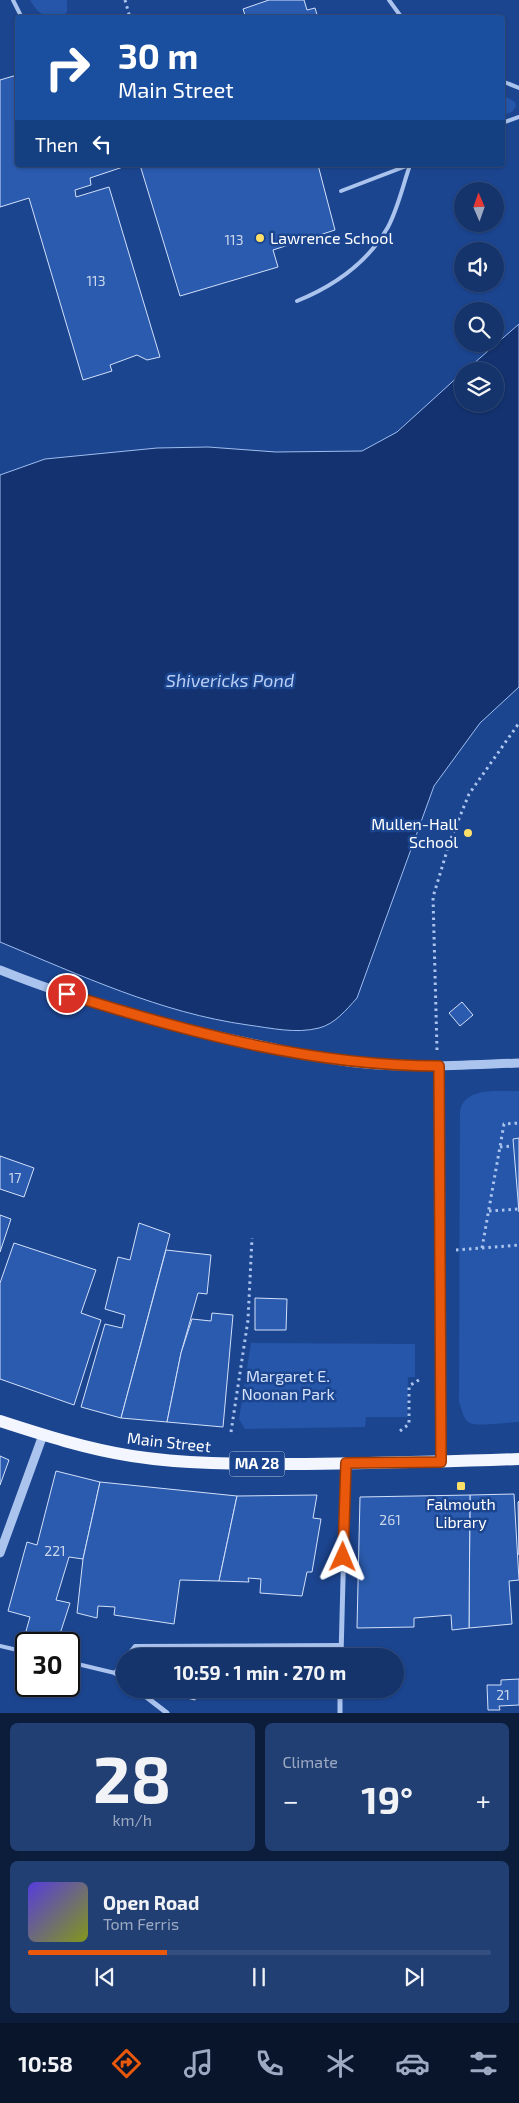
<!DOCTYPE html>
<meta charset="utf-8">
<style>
:root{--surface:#15346c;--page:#223f74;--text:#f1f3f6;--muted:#9daac2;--line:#344f7f;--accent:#ea580c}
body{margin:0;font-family:"Exo 2",sans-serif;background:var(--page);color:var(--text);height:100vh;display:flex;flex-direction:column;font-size:19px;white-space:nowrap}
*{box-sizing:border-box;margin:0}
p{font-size:16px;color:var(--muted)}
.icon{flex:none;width:28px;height:28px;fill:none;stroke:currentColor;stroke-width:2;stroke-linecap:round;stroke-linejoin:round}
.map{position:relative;height:1713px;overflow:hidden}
.panel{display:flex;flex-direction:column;gap:10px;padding:10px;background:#0c1d3b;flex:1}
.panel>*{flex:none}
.guide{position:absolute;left:15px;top:15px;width:490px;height:152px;border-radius:5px;box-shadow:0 1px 4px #0004,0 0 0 1px var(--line);background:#1a4fa0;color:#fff;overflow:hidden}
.needle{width:32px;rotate:358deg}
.controls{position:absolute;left:454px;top:182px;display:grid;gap:10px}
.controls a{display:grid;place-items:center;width:50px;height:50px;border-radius:50%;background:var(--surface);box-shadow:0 1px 4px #0004,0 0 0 1px var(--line);font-size:25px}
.speed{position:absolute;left:15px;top:1632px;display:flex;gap:10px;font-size:25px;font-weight:700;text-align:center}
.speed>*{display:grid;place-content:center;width:65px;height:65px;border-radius:50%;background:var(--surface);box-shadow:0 1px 4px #0004,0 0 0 1px var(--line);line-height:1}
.speed .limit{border:2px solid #111;border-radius:8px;background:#fff;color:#111}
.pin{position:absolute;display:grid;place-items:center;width:42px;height:42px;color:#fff;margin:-21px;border:2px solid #fff;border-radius:50%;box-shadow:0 1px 5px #0007}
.me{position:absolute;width:55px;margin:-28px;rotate:1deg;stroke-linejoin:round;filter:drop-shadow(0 0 4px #0008)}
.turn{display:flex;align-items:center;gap:18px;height:105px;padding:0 20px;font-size:22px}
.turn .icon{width:65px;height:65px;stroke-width:2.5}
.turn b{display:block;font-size:35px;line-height:42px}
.then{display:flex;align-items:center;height:48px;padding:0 20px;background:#0003;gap:10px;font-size:19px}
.big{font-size:38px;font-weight:700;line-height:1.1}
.panel .widget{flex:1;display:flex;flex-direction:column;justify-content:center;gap:8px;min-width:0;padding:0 18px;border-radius:8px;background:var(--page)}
.panel .dial{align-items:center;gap:0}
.dial b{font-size:65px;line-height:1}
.song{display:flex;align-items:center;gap:15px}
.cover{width:60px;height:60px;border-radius:8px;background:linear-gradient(135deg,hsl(250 70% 55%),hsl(70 70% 35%))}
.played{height:5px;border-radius:2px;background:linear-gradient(90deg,var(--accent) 30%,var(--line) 30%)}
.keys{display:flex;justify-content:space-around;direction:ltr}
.heat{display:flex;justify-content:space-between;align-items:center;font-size:28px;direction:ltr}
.panel .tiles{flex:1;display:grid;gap:10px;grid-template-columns:1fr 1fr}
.widget:last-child{grid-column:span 2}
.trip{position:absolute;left:116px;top:1648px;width:288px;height:50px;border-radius:25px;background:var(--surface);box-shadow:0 1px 4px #0004,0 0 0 1px var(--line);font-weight:700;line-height:50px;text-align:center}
.tabs{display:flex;height:80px;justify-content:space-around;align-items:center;background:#08152b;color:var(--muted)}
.tabs .icon{width:35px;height:35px}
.tabs .current{color:var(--accent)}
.tabs b{font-size:22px;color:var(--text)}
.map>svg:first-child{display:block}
.green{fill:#2556a9}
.water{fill:#13326f;stroke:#9fbef0}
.building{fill:#2b5bae;stroke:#d2e0fa}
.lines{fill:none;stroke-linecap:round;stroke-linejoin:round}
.path{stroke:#abc4ee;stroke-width:3;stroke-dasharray:2.5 4;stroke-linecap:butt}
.service{stroke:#abc4ee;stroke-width:4}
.minor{stroke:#abc4ee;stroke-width:5}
.tertiary{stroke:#abc4ee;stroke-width:9}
.primary{stroke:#f3f6ff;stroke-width:12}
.route-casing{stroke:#983908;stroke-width:12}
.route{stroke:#ea580c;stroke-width:9}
.poi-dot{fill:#fee069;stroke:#1c4590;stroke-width:2}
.labels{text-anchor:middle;stroke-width:5;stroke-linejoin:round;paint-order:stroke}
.number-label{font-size:14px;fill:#cad6eb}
.shield{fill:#1c4590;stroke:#bbc7de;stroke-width:1}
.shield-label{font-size:15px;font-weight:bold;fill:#fff}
.poi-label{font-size:16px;fill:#fff;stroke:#1c4590;text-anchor:start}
.park-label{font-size:16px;fill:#d2e0fa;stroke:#1c4590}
.street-label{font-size:16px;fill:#fff;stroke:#1c4590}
.water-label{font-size:18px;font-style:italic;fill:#b8cef5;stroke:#1c4590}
</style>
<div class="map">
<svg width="519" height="1713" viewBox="0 0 519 1713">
<rect width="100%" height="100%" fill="#1c4590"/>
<g class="green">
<path d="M30,0H67V12L62,17C45,18 39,15 30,0Z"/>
<path d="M503,95L515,102L516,106L512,112L503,115Z"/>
<path d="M519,1091V1422C508,1422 479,1427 470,1423C463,1420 462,1409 459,1402L460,1111C465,1086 499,1092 519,1091Z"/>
<path d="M251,1343L415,1344V1377H408L407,1417H366L365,1427L245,1429L239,1419Z"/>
</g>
<path class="water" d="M519,324V687L480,723L434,786L357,998C346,1010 335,1024 319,1028C296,1034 271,1028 248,1025C161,1013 80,975 0,942V475L45,459L157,448L208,447L276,452L362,451L397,432L462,373V404H495V371H465Z"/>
<g class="building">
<path d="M269,0H304L307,10L315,8L318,18H246L243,9Z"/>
<path d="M17,75L18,165H129L90,178L91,185L75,190L76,197L109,187L160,357L147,360L137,355L110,365L112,371L83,380L29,198L0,207V80Z"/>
<path d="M140,165H318L335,230L273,250L278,267L180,296Z"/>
<path d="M462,1002L473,1015L460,1026L449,1013Z"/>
<path d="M519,1138V1212L513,1139Z"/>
<path d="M0,1156L34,1168L24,1197L0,1189Z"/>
<path d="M0,1215L11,1219L0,1252Z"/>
<path d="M139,1223L170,1234L121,1418L81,1407L105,1324L122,1328L125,1315L105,1309L118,1257L130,1260Z"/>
<path d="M14,1243L96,1270L81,1313L101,1320L74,1405L0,1379V1283Z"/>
<path d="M166,1250L211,1255L207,1294L198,1293L181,1353L167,1422L121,1418Z"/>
<path d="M255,1298L287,1299L286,1330H255Z"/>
<path d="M212,1313L233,1315L223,1427L167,1422L181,1353L192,1319L211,1321Z"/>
<path d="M0,1456L9,1460L0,1485Z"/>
<path d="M56,1471L100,1482L83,1559L69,1557L56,1600L70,1603L58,1640L26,1631L30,1617L8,1611L27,1542L37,1545Z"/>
<path d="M100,1482L237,1496L219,1581L180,1580L174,1624L114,1615L115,1607L98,1606L97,1618L77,1613L83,1559Z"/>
<path d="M514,1494L519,1580L509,1581L512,1624L469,1628L470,1495Z"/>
<path d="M317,1495L313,1518L321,1519L312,1572H307L302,1596L260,1593L261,1579L248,1578L249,1582L219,1581L237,1496Z"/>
<path d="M470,1495L469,1628L452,1630L451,1615L414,1618V1627L357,1628L360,1497Z"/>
<path d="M519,1501V1555L518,1502Z"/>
<path d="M519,1679V1705L499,1706L500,1710H488L487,1685H501V1680Z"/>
<path d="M172,1689H197L195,1700L171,1694Z"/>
</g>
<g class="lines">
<g class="path">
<path d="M125,0L130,18"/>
<path d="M437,1050L433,897L450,841L469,794L519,723"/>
<path d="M500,1147L513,1146"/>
<path d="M489,1211L519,1209"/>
<path d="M482,1248L504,1124L519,1123"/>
<path d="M456,1250L519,1245"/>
<path d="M400,1431L409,1424V1386L422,1378"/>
<path d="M231,1432L248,1320L252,1238"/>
</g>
<g class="service">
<path d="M13,0L22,18"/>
<path d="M389,0L402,18"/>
<path d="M502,81L519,88"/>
<path d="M502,123L519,117"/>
<path d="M341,191L409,165"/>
<path d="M297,301C334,286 368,262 388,227C398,208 403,185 410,165"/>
<path d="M0,1646L26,1652"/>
<path d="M127,1656L135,1646L341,1645"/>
<path d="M69,1662L115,1673L125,1659"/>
</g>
<g class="minor">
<path d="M341,1656L346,1464"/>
<path d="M115,1673L125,1680"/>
<path d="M136,1689L167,1713"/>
<path d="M340,1713V1689"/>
</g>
<g class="tertiary">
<path d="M0,970C81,1003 166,1025 251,1043C286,1050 321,1059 356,1063C410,1069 465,1065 519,1063"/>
<path d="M439,1066L441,1462"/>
<path d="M0,1553L43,1435"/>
</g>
<path class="primary" d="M0,1421C43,1435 87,1449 132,1456C190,1465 248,1464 306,1464C377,1463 448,1462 519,1459"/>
</g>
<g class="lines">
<g class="route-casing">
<path id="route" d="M67,994C187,1032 312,1066 439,1066L441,1462L346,1463L343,1557"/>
</g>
<use href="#route" class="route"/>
</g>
<g class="poi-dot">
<circle cx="260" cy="238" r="5"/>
<circle cx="468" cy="833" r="5"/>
<rect x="456" y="1481" width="10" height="10" rx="2.5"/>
</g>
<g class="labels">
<g class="number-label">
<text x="234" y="245">113</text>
<text x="96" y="286">113</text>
<text x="15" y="1183">17</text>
<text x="390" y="1525">261</text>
<text x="55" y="1556">221</text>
<text x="503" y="1700">21</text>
</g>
<rect class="shield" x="229.5" y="1451.5" width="55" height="25" rx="4"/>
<g class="shield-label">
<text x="257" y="1469">MA 28</text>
</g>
<g class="poi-label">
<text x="270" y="244">Lawrence School</text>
<text x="458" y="830" text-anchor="end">Mullen-Hall<tspan x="458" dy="18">School</tspan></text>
<text x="461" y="1510" text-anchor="middle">Falmouth<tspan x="461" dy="18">Library</tspan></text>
</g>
<g class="park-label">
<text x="288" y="1382">Margaret E.<tspan x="288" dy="18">Noonan Park</tspan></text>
</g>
<g class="street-label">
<text transform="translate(169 1442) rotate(6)" y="6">Main Street</text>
</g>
<g class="water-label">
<text x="230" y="687">Shivericks Pond</text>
</g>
</g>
</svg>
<div class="controls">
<a><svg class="needle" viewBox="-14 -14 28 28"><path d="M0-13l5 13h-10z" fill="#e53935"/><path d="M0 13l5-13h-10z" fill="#9daac2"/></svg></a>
<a><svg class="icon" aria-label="sound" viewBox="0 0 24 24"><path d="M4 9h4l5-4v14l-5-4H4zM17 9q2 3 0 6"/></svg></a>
<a><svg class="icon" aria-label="search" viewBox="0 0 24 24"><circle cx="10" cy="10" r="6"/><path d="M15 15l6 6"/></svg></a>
<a><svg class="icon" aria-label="layers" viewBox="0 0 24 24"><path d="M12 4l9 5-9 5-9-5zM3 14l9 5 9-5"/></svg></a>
</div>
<div class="speed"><div class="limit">30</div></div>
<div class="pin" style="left:67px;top:994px;background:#d93025"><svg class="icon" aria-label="arrive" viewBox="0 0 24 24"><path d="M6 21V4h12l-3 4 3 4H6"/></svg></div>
<svg class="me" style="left:343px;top:1557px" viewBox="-20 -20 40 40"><path d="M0-17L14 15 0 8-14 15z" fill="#ea580c" stroke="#fff" stroke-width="4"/></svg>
<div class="trip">10:59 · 1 min · 270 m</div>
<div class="guide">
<div class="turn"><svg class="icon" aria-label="right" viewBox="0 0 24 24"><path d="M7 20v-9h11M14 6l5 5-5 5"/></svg><div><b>30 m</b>Main Street</div></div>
<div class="then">Then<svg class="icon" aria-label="left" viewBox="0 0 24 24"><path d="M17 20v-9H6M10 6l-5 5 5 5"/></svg></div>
</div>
</div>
<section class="panel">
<div class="tiles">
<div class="widget dial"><b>28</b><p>km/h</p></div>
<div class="widget"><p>Climate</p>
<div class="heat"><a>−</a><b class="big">19°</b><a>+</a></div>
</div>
<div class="widget">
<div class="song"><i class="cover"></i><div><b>Open Road</b><p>Tom Ferris</p></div></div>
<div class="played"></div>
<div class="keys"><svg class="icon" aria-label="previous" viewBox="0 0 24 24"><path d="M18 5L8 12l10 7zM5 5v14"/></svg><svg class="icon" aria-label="pause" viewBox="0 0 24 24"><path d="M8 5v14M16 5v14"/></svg><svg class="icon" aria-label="next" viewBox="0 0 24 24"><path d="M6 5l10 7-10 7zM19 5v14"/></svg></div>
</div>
</div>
</section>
<nav class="tabs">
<b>10:58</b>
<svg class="icon current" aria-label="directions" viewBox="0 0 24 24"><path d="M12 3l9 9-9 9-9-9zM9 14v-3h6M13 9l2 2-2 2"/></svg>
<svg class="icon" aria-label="music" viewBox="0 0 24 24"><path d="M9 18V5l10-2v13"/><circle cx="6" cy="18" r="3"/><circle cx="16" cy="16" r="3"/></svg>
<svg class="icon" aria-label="phone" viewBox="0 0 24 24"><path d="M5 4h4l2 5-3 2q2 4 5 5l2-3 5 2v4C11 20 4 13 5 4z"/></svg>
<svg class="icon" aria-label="climate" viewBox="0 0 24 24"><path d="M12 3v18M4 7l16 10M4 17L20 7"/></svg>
<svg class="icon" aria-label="car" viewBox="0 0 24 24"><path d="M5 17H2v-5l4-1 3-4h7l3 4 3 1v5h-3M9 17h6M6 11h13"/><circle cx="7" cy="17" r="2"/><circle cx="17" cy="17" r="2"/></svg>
<svg class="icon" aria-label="filters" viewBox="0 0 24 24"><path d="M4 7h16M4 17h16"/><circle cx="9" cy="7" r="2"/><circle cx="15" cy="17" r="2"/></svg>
</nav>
